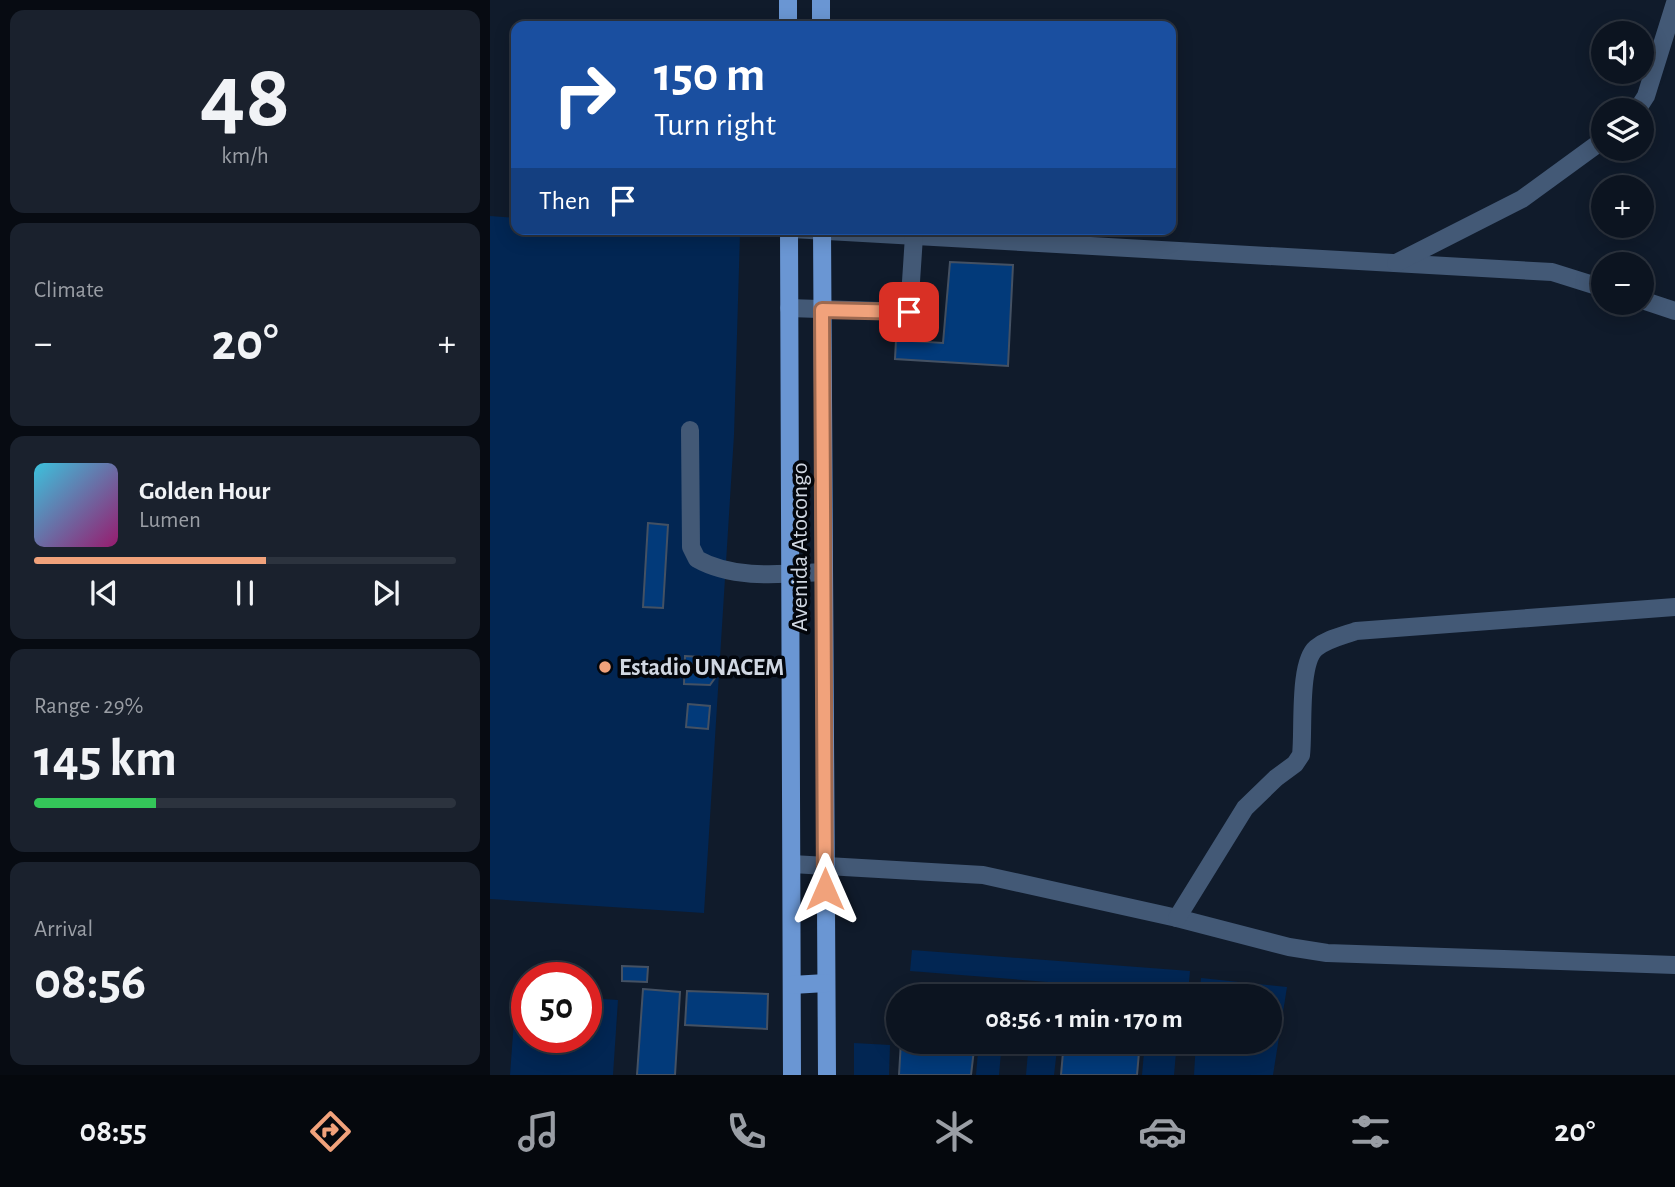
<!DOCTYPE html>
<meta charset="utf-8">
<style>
:root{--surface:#0c1420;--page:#1a212d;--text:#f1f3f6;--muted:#9a9ea5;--line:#2c333e;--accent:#f1a27b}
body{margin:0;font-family:"Alegreya Sans",sans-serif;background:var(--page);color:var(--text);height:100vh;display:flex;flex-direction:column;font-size:26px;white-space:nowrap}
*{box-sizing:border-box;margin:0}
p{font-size:23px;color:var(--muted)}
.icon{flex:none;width:38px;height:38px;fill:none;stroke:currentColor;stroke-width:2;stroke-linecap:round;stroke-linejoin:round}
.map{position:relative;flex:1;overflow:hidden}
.sheet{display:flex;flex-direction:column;gap:10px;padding:10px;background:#070b12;width:490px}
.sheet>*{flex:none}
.guide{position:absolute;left:21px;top:21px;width:665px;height:214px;border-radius:14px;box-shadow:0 4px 18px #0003,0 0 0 2px var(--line);background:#1a4fa0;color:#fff;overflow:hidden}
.buttons{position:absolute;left:1101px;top:21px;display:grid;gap:14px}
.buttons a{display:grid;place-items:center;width:63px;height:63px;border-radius:50%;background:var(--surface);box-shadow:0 4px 18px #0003,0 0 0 2px var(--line);font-size:35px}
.speed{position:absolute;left:21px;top:962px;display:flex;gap:14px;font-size:35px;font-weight:700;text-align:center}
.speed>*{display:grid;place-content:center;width:91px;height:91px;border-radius:50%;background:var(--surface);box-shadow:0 4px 18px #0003,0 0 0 2px var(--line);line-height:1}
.speed .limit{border:10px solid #d22;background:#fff;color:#111}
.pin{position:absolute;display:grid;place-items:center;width:60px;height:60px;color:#fff;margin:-30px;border-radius:14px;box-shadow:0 4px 10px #0006}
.me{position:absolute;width:77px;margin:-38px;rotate:0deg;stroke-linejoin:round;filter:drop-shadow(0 0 5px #0008)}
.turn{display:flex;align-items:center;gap:24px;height:147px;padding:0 28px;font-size:32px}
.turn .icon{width:91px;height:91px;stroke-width:2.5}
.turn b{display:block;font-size:49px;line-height:60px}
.then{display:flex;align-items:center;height:66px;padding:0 28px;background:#0003;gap:14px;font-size:26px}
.big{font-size:52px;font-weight:700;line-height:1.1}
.sheet .card{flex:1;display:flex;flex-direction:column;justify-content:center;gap:10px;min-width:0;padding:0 24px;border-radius:14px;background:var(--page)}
.sheet .dial{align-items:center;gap:0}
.dial b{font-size:91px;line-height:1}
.song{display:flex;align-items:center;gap:21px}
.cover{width:84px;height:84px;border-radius:10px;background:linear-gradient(135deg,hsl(190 70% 55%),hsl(320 70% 35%))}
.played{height:7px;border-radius:4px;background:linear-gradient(90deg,var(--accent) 55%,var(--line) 55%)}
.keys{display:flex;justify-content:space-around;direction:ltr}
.heat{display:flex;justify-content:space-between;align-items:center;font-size:38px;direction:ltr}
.charge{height:10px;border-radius:5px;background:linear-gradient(90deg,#34c759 29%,var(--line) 0)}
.trip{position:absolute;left:396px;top:984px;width:396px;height:70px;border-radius:35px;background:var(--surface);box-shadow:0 4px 18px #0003,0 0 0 2px var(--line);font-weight:700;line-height:70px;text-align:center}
.dock{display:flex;height:112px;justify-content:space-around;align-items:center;background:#05080d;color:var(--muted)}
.dock .icon{width:49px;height:49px}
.dock .current{color:var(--accent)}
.dock b{font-size:32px;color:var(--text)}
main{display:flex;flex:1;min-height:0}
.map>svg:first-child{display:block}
.green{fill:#022653}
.building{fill:#023a7a;stroke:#445163;stroke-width:2}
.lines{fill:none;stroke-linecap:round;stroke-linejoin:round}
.minor{stroke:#435976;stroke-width:18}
.major{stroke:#6a96d3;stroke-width:18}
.route-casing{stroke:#9d6950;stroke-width:18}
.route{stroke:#f1a27b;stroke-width:12}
.poi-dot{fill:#f1a27b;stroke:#03060c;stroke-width:2.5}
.labels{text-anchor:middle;stroke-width:7;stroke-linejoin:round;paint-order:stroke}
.street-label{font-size:24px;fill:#d0d7e2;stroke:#03060c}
.poi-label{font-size:24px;font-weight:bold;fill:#d0d7e2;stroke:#03060c;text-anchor:start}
</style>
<main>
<section class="sheet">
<div class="card dial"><b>48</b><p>km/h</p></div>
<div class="card"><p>Climate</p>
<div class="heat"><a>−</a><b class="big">20°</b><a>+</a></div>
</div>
<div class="card">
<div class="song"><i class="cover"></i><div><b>Golden Hour</b><p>Lumen</p></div></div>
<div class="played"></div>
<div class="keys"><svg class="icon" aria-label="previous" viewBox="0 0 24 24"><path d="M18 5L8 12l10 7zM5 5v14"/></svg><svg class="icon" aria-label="pause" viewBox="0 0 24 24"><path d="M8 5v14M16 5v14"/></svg><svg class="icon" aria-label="next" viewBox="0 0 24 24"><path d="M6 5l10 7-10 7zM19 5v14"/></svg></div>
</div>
<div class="card"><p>Range · 29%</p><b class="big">145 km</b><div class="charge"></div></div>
<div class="card"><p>Arrival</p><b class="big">08:56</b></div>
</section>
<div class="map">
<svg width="1185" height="1075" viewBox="0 0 1185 1075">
<rect width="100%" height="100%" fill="#101b2b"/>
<g class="green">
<path d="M0,216L26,218V229H184L250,234L244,435L214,913L0,899Z"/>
<path d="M422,950L700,971L698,993L420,971Z"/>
<path d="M711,978L797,987L783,1075H704L706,1041H779V996H709Z"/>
<path d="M26,993L37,994V1038H96V998L128,1000L123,1075H20Z"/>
<path d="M489,1041H512L509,1075H486Z"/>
<path d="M539,1041H568L564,1075H536Z"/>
<path d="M655,1041H687L684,1075H652Z"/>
<path d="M364,1043L400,1045L399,1075H364Z"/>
</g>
<g class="building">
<path d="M460,262L523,265L518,366L405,359L406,340L453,343Z"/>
<path d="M158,523L178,525L173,608L153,607Z"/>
<path d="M195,656L226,658L225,678L220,685L194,684Z"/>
<path d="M198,704L220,706L218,729L196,727Z"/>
<path d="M132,966L158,967L157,982L132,981Z"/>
<path d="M153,989L190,992L185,1075H147Z"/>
<path d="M197,991L278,994L277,1029L195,1025Z"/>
<path d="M411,1041H485L481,1075H409Z"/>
<path d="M574,1041H650L647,1075H571Z"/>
</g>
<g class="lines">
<g class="minor">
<path d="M1147,110L1156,96L1185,3"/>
<path d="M302,229L1062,272L1113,288"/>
<path d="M906,263L1032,199L1113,140"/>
<path d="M1152,300L1185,311"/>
<path d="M299,308L419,312L424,236"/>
<path d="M200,430L201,547L207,559C244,580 293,574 334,572"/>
<path d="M302,864L493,875L687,918L799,947L837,953L1185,965"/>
<path d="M687,918L755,808L786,778L805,764L811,755C814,732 808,663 826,648C837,639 852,636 866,631L1185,607"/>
</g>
<g class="major">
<path d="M298,0V26"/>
<path d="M331,0V26"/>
<path d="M299,229L302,1075"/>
<path d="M332,229L337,1075"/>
<path d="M302,985L336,983"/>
</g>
</g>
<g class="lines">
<g class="route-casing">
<path id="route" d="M335,889L332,310L419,312"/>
</g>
<use href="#route" class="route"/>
</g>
<circle class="poi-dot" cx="115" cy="667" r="7"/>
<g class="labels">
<g class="street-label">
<text transform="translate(309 547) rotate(-90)" y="8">Avenida Atocongo</text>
</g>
<g class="poi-label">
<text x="129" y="675">Estadio UNACEM</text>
</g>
</g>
</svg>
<div class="buttons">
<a><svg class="icon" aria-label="sound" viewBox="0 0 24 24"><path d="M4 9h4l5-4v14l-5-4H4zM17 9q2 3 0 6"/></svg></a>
<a><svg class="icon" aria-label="layers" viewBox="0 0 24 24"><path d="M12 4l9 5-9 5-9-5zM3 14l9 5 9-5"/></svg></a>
<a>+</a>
<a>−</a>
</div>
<div class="speed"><div class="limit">50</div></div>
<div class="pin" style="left:419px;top:312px;background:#d93025"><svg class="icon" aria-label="arrive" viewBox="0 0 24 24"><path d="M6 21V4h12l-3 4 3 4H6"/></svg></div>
<svg class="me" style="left:335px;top:889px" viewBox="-20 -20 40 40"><path d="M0-17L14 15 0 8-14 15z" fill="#f1a27b" stroke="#fff" stroke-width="4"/></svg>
<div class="trip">08:56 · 1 min · 170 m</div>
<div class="guide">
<div class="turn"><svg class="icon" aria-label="right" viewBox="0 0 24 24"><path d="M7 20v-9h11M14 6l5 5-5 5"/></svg><div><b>150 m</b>Turn right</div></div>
<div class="then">Then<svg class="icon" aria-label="arrive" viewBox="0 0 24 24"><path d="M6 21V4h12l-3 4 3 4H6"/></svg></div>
</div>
</div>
</main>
<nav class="dock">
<b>08:55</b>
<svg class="icon current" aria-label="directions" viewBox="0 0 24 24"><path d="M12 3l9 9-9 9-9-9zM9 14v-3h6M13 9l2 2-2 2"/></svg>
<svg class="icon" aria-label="music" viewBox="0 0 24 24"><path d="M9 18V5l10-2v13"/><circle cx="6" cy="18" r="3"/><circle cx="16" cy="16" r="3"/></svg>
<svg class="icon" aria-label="phone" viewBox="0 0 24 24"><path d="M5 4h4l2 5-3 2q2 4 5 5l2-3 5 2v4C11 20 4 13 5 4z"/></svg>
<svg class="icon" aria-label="climate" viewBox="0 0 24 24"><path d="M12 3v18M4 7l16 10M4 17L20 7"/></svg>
<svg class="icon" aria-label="car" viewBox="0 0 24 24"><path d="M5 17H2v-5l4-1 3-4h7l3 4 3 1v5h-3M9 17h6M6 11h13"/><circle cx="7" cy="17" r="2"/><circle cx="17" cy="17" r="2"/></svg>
<svg class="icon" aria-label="filters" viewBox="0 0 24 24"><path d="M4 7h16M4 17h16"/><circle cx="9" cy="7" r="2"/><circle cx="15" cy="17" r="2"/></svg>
<b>20°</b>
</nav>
